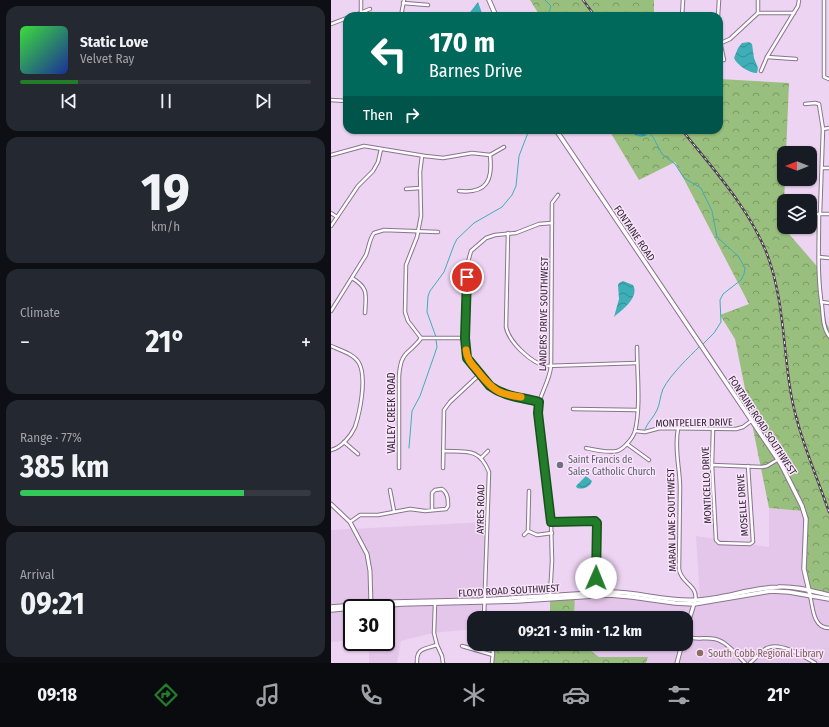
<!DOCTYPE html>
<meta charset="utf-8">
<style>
:root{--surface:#171b24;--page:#242831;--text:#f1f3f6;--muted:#9ea1a6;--line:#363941;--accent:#237c2a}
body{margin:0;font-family:"Fira Sans Condensed",sans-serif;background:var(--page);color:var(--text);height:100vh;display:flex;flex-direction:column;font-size:15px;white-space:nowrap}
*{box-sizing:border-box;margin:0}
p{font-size:13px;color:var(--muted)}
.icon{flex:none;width:22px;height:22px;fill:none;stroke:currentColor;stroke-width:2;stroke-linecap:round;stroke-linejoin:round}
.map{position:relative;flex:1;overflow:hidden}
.side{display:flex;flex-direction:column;gap:6px;padding:6px;background:#0d0f14;width:331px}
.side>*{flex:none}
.hud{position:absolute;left:12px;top:12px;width:380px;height:122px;border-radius:12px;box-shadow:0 1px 3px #0004;background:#00695c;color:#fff;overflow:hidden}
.needle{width:26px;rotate:270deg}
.tools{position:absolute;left:446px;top:146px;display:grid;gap:8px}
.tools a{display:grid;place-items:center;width:40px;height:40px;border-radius:8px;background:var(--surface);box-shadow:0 1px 3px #0004;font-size:20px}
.speed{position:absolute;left:12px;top:599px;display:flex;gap:8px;font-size:20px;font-weight:700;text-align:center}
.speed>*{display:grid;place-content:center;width:52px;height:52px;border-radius:50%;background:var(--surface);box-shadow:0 1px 3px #0004;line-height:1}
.speed .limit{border:2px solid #111;border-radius:6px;background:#fff;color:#111}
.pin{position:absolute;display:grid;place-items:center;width:34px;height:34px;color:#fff;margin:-17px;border:2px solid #fff;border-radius:50%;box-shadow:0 1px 4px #0007}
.me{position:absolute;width:44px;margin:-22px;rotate:1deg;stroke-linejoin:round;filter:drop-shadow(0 0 3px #0008)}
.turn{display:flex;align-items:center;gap:14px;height:84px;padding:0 20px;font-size:18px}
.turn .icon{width:52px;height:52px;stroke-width:2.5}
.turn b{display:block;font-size:28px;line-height:34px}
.then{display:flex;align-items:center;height:38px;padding:0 20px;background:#0003;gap:8px;font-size:15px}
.big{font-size:30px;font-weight:700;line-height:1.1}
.side .card{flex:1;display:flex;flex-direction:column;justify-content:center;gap:6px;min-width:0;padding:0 14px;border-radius:12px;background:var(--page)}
.side .dial{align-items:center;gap:0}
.dial b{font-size:52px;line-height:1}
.song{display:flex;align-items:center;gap:12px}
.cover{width:48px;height:48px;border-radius:6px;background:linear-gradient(135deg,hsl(120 70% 55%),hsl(230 70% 35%))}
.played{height:4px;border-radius:2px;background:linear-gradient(90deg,var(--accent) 20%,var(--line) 20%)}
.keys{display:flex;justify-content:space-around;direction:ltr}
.heat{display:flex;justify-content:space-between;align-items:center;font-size:22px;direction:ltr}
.charge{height:6px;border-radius:3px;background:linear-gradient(90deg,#34c759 77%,var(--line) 0)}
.trip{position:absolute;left:136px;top:611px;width:226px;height:40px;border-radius:12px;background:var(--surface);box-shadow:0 1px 3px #0004;font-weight:700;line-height:40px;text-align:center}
.menu{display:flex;height:64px;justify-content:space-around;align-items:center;background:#090b0e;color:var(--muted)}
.menu .icon{width:28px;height:28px}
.menu .on{color:var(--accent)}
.menu b{font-size:18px;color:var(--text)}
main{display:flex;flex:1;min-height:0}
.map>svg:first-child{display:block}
.built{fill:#e4c6ea}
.forest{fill:url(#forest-crowns)}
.water{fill:url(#water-waves)}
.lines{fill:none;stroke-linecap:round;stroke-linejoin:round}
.stream{stroke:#3eaeb7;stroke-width:1}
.minor-casing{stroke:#8a738f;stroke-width:4.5}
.tertiary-casing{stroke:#8a738f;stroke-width:5}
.secondary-casing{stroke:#8a738f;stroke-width:5.5}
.minor{stroke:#fff;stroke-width:2.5}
.tertiary{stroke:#fff;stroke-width:3}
.secondary{stroke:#fff;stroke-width:3.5}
.rail-casing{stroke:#4b3f4d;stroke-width:2.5}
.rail{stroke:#f9e4fc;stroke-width:1;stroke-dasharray:3;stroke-linecap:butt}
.route-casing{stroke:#17511b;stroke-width:10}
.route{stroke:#237c2a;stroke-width:7}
.slow{stroke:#f59e0b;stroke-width:7}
.worship-dot{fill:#6b7280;stroke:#f9e4fc;stroke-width:1.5}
.education-dot{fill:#8d6e63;stroke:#f9e4fc;stroke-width:1.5}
.labels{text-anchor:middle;stroke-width:3;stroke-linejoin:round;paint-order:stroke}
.street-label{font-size:10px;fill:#302632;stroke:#f9e4fc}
.worship-label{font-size:10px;fill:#5b616d;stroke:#f9e4fc;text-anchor:start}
.education-label{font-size:10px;fill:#785e54;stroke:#f9e4fc;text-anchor:start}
</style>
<main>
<section class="side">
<div class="card">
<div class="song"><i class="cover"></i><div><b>Static Love</b><p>Velvet Ray</p></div></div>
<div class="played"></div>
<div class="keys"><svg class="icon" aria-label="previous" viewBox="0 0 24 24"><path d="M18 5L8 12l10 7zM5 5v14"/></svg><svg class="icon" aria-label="pause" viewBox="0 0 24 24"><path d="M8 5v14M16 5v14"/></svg><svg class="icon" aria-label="next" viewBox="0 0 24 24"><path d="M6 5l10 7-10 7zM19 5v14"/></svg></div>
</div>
<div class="card dial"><b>19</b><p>km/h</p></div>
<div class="card"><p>Climate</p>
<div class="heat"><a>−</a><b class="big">21°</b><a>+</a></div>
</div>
<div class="card"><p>Range · 77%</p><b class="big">385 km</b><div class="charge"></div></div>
<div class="card"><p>Arrival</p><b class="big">09:21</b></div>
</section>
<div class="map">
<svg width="498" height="663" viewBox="0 0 498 663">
<defs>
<pattern id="forest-crowns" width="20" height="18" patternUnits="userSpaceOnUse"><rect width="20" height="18" fill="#98bf7d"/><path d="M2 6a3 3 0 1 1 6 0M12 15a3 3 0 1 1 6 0" fill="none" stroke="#7c9b67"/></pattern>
<pattern id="water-waves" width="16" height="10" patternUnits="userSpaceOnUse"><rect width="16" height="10" fill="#3eaeb7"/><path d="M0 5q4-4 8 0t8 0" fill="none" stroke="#348d95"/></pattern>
</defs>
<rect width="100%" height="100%" fill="#eed4f3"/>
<g class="built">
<path d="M438,508L472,511L498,595V663H315L317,657H268L251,644H355V618H243L244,594L297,593L369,601L365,536L438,547Z"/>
<path d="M155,522L152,600L159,618H143V629L102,633L70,641L66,663H38V642H55V608H21V640L0,642V530Z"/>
</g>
<g class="forest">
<path d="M199,0H323V16H209Z"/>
<path d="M388,79L458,83L455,153H453V179H454L452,227L490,271L491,302L494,321L498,328V595L478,591L475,583L474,547L475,527L472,511L438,508L404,339L389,315L418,304L344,162L308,180L278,130H388Z"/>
<path d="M244,594L243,618H196L219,612V595Z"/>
<path d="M163,644H251L268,657H317L315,663H163Z"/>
</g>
<g class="water">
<path d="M147,2L152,16H136Z"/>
<path d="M411,43L418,42L421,44L423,58L427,68L426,73C418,73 406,65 403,58L407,48Z"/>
<path d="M298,130H316V135C309,139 303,135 298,130Z"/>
<path d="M292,281L302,285C309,297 291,310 283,317L288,299L287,285L288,283Z"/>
<path d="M255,476L261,481C259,487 252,490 246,488L245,486Z"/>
</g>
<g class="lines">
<g class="stream">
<path d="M214,0L220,6L217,16"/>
<path d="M316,130L322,137L331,154L344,164L353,178L370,188L381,211L386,237L407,256L414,268L413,274L410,280L392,294L389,300L390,322L383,333L372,344"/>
<path d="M105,337L96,312L97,296L99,291L113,272L123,245L126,239L143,223L171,207L181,195L185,186L188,156L198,130"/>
<path d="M314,429C317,422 323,417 326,410C329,404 329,396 332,389C339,375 358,357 369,346"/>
<path d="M78,448L81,411L89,396L103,356L106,347L105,340"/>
</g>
<g class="minor-casing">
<g id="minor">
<path d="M493,0V77L498,79"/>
<path d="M72,3L97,5"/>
<path d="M30,13V0"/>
<path d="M427,13H463"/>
<path d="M22,16L39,9"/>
<path d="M70,16L73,0"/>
<path d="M351,16L352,0"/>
<path d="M387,16L388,0"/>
<path d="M0,24L16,18"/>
<path d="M388,37L393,60H388"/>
<path d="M390,43L399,39L427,13V0"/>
<path d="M436,57L465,59"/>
<path d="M430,71L436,57L467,6L468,0"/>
<path d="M0,100L16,101"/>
<path d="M474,104L484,103L488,104L492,129L489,214"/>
<path d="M492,129L498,128"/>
<path d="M0,155L33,146L94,156L112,158L141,153L159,155L173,147"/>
<path d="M491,168H498"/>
<path d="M75,189L89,188"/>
<path d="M128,191C156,194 162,180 159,155"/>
<path d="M0,213L6,217"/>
<path d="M479,214H498"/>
<path d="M488,214C488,245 486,276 491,306C492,316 492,328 498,336"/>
<path d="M0,226L27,186L42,171L47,162L50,149"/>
<path d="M177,233L175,327C178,342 200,363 215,366L306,363"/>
<path d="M488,257L498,258"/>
<path d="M21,278C38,288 35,295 34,313"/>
<path d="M490,302L498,303"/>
<path d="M0,311L35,255C38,247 38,240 43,233L53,230L107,232"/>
<path d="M90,338L77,321L74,312L75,265L86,237L90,216L89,172L91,156"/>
<path d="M90,338H134"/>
<path d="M0,346C9,350 23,354 28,363C36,378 29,412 24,427C20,436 10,448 0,450"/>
<path d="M207,401C190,397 174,396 159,386L136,358L134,338L137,262L140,251L155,238L164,235L185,233L208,224L221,223"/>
<path d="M242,409L306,410"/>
<path d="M347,429C343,449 349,468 349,488L348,569C350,584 368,585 364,601"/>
<path d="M382,429L381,465L385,540L388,543L419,544L422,542L417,466"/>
<path d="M304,431L314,432L329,428L405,429L412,427L420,421"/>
<path d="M13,442L27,454"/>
<path d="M296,444L318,460"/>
<path d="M255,448C264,450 276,453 286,451C293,449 302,438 304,431C310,407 306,372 306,347"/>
<path d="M112,451C135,452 148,447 158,472L153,618"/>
<path d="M150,458L157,451"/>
<path d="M381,465L431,467L436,466L446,460"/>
<path d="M68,468V376C69,365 70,357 79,350C83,346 87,343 90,338"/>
<path d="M112,468L113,410L119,402L149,374"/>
<path d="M59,490L63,511"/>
<path d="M198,491L197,531L206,535L221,533"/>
<path d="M19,522L29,515H47L79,509L94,511L115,509L117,506C117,499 117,493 111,489L104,490L101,493V510"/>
<path d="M220,522L264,521L266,523L265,593"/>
<path d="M193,535L197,531"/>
<path d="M479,595C482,608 482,628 498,628"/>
<path d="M219,597L221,561L220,522L207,413C207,394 218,385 220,366L221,203L227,195"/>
<path d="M104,604L103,633L106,645"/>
<path d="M355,637C367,640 374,637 384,639C395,641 406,655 414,663"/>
<path d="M159,644L162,652L161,663"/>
<path d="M131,646L162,655"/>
<path d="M86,663C85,648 94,649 106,645L111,656L112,663"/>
<path d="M419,663C425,658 430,651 436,648C450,642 472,656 484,663"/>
</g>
</g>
<g class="tertiary-casing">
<g id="tertiary">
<path d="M0,504L19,522L36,554L39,571L40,606"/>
<path d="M355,630L363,604"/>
<path d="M346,663L351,644"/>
</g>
</g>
<g class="secondary-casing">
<g id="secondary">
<path d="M158,0L165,16"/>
<path d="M225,130L450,464L471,506L475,519L473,569L479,595"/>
<path d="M0,607L64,602L149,600L279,592C308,592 336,602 365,600C392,599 419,588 447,587C464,586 481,591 498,595"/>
<path d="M25,608L71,604L186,601L279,595L301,597L344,603L363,604L440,591L458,592L498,599"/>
<path d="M0,610L21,608"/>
</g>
</g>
<use href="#minor" class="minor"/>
<use href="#tertiary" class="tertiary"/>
<use href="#secondary" class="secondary"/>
<g class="rail-casing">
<g id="rail">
<path d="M252,0L264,16"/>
<path d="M351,130C382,169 418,208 436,254C453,299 452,348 460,394C467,434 485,474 498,512"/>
</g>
</g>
<use href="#rail" class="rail"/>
</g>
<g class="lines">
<g class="route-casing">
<path id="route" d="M136,277L134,338L136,358L159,386C174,397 190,397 208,402L207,413L220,522L264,521L266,523L265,578"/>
</g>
<use href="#route" class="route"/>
<path class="slow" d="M135,350C136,361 143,366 149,374C163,391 168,394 190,397"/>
</g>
<circle class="worship-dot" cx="229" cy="465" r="4"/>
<circle class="education-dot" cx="369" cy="653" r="4"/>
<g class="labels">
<g class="street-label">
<text transform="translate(304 233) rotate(56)" y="4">FONTAINE ROAD</text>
<text transform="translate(212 314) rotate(-89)" y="4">LANDERS DRIVE SOUTHWEST</text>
<text transform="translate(60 413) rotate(-90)" y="4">VALLEY CREEK ROAD</text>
<text transform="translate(363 422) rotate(-1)" y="4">MONTPELIER DRIVE</text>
<text transform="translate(432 425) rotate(57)" y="4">FONTAINE ROAD SOUTHWEST</text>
<text transform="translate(375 485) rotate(-92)" y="4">MONTICELLO DRIVE</text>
<text transform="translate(411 505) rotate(-94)" y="4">MOSELLE DRIVE</text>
<text transform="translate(149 509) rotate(-89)" y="4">AYRES ROAD</text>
<text transform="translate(340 520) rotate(-91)" y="4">MARAN LANE SOUTHWEST</text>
<text transform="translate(178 590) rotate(-3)" y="4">FLOYD ROAD SOUTHWEST</text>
</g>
<g class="worship-label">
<text x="237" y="463">Saint Francis de<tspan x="237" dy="12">Sales Catholic Church</tspan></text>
</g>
<g class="education-label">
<text x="377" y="657">South Cobb Regional Library</text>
</g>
</g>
</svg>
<div class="tools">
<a><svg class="needle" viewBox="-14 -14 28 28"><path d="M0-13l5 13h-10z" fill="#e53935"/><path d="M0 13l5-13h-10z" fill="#9ea1a6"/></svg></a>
<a><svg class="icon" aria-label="layers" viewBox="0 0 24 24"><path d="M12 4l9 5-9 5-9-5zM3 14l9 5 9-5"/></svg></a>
</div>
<div class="speed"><div class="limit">30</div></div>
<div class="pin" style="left:136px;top:277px;background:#d93025"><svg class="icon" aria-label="arrive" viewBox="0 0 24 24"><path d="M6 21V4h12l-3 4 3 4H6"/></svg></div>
<svg class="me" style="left:265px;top:578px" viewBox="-20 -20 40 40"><circle r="19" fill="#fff"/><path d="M0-13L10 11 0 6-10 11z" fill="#237c2a"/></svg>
<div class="trip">09:21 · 3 min · 1.2 km</div>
<div class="hud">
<div class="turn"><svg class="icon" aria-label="left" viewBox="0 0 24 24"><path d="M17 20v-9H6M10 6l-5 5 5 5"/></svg><div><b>170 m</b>Barnes Drive</div></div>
<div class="then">Then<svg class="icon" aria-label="right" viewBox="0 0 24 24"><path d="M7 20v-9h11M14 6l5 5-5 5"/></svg></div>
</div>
</div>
</main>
<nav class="menu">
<b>09:18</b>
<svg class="icon on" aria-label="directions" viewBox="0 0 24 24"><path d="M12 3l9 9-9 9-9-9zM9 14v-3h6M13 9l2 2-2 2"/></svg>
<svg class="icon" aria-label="music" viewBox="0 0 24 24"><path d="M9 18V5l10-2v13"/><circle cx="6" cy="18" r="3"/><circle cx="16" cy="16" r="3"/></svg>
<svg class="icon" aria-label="phone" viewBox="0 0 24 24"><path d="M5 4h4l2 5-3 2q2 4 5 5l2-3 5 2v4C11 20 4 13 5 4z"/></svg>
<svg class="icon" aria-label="climate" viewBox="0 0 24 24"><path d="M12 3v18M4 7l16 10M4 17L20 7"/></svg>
<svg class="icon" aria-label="car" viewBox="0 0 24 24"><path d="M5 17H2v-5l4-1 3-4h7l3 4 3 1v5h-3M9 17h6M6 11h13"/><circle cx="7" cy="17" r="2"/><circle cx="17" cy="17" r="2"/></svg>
<svg class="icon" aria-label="filters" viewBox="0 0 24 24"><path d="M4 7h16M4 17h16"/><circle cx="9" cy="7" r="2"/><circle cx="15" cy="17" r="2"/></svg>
<b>21°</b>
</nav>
